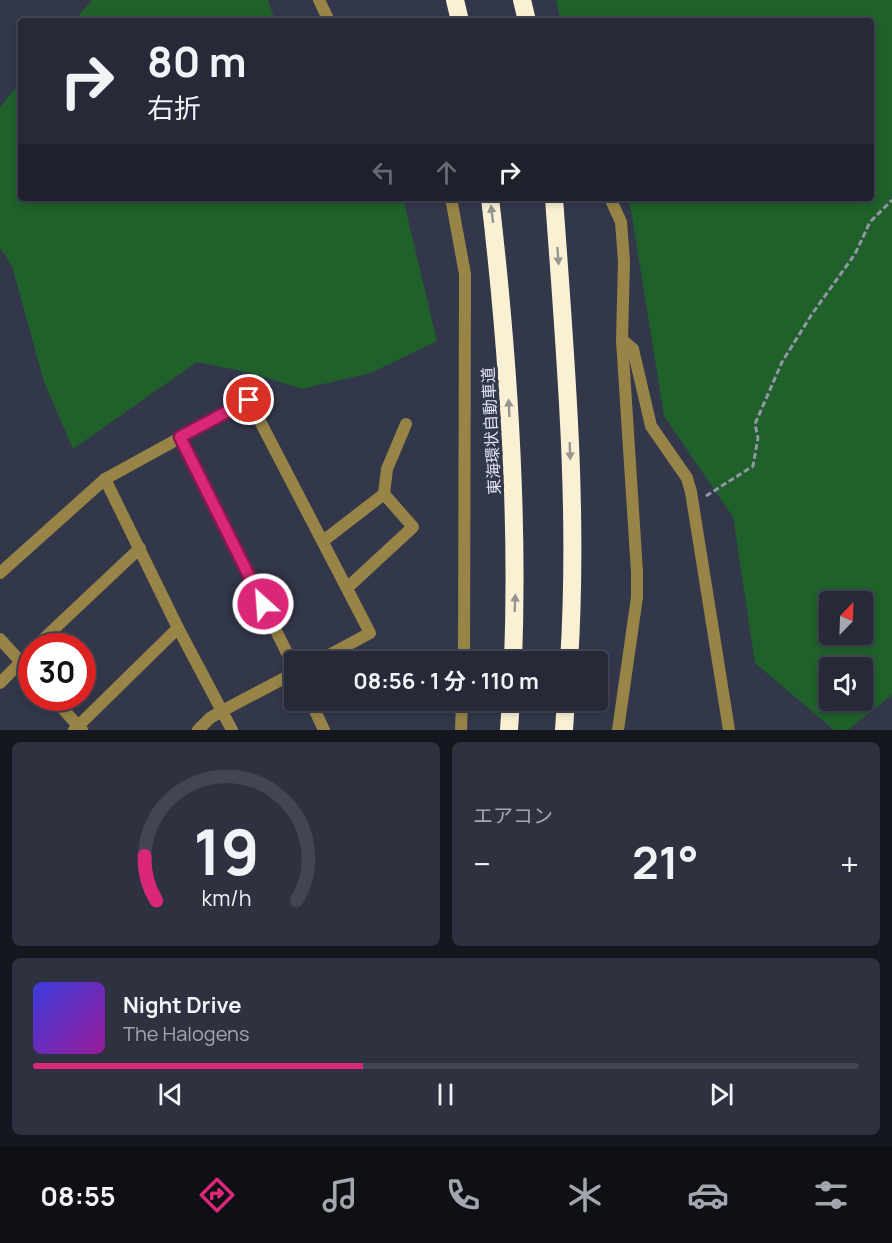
<!DOCTYPE html>
<html lang="ja">
<meta charset="utf-8">
<style>
:root{--surface:#262938;--page:#2e3140;--text:#f1f3f6;--muted:#a4a6ae;--line:#424553;--accent:#db2777}
body{margin:0;font-family:Manrope,"Noto Sans JP",sans-serif;background:var(--page);color:var(--text);height:100vh;display:flex;flex-direction:column;font-size:22px;white-space:nowrap}
*{box-sizing:border-box;margin:0}
p{font-size:20px;color:var(--muted)}
.icon{flex:none;width:33px;height:33px;fill:none;stroke:currentColor;stroke-width:2;stroke-linecap:round;stroke-linejoin:round}
.map{position:relative;height:730px;overflow:hidden}
.details{display:flex;flex-direction:column;gap:12px;padding:12px;background:#15171f;flex:1}
.details>*{flex:none}
.banner{position:absolute;left:18px;top:18px;width:856px;height:183px;border-radius:6px;box-shadow:0 3px 9px #0003,0 0 0 2px var(--line);background:#262938;color:var(--text);overflow:hidden}
.needle{width:39px;rotate:23deg}
.controls{position:absolute;left:819px;top:591px;display:grid;gap:12px}
.controls a{display:grid;place-items:center;width:54px;height:54px;border-radius:6px;background:var(--surface);box-shadow:0 3px 9px #0003,0 0 0 2px var(--line);font-size:30px}
.speed{position:absolute;left:18px;top:633px;display:flex;gap:12px;font-size:30px;font-weight:700;text-align:center}
.speed>*{display:grid;place-content:center;width:78px;height:78px;border-radius:50%;background:var(--surface);box-shadow:0 3px 9px #0003,0 0 0 2px var(--line);line-height:1}
.speed .limit{border:9px solid #d22;background:#fff;color:#111}
.pin{position:absolute;display:grid;place-items:center;width:51px;height:51px;color:#fff;margin:-26px;border:3px solid #fff;border-radius:50%;box-shadow:0 2px 6px #0007}
.me{position:absolute;width:66px;margin:-33px;rotate:334deg;stroke-linejoin:round;filter:drop-shadow(0 0 4px #0008)}
.turn{display:flex;align-items:center;gap:21px;height:126px;padding:0 30px;font-size:27px}
.turn .icon{width:78px;height:78px;stroke-width:2.5}
.turn b{display:block;font-size:42px;line-height:51px}
.lanes{display:flex;align-items:center;height:57px;padding:0 30px;background:#0003;justify-content:center;gap:30px;direction:ltr}
.lanes .off{opacity:.35}
.big{font-size:45px;font-weight:700;line-height:1.1}
.details .widget{flex:1;display:flex;flex-direction:column;justify-content:center;gap:9px;min-width:0;padding:0 21px;border-radius:9px;background:var(--page)}
.details .dial{align-items:center;gap:0}
.dial svg{height:156px;overflow:visible;fill:none;stroke:var(--line);stroke-width:7;stroke-linecap:round;text-anchor:middle}
.dial text{fill:var(--text);stroke:none}
.song{display:flex;align-items:center;gap:18px}
.cover{width:72px;height:72px;border-radius:9px;background:linear-gradient(135deg,hsl(240 70% 55%),hsl(300 70% 35%))}
.played{height:6px;border-radius:3px;background:linear-gradient(90deg,var(--accent) 40%,var(--line) 40%)}
.keys{display:flex;justify-content:space-around;direction:ltr}
.heat{display:flex;justify-content:space-between;align-items:center;font-size:33px;direction:ltr}
.details .tiles{flex:1;display:grid;gap:12px;grid-template-columns:1fr 1fr}
.widget:last-child{grid-column:span 2}
.trip{position:absolute;left:284px;top:651px;width:324px;height:60px;border-radius:6px;background:var(--surface);box-shadow:0 3px 9px #0003,0 0 0 2px var(--line);font-weight:700;line-height:60px;text-align:center}
.dock{display:flex;height:96px;justify-content:space-around;align-items:center;background:#0f1016;color:var(--muted)}
.dock .icon{width:42px;height:42px}
.dock .current{color:var(--accent)}
.dock b{font-size:27px;color:var(--text)}
.map>svg:first-child{display:block}
.green{fill:#1f602b;fill-rule:evenodd}
.lines{fill:none;stroke-linecap:round;stroke-linejoin:round}
.path{stroke:#9296a6;stroke-width:3;stroke-dasharray:6 3;stroke-linecap:butt}
.street{stroke:#998447;stroke-width:12}
.highway{stroke:#faf1d5;stroke-width:18}
.oneway{fill:#969490}
.route-casing{stroke:#8e194d;stroke-width:15}
.route{stroke:#db2777;stroke-width:10}
.labels{text-anchor:middle;stroke-width:6;stroke-linejoin:round;paint-order:stroke}
.street-label{font-size:16px;fill:#e3e6f3;stroke:#32374a}
</style>
<div class="map">
<svg width="892" height="730" viewBox="0 0 892 730">
<rect width="100%" height="100%" fill="#32374a"/>
<g class="green">
<path d="M92,0H268L275,21H74Z"/>
<path d="M556,0H892V695L848,730H834L755,663L733,517L664,416L629,198H872V21H561ZM830,602H862V634H830ZM830,668H862V700H830Z"/>
<path d="M21,82V198H403L437,341L371,373L302,389L251,373L197,362L73,449L44,382L12,266L0,248V107Z"/>
</g>
<g class="lines">
<path class="path" d="M706,496L753,466L758,438L755,424L782,362L812,314L855,254L870,222L892,200"/>
<g class="street">
<path d="M319,0L329,21"/>
<path d="M451,198L465,274L464,662"/>
<path d="M610,198L621,222L624,261L622,340L637,572V597L618,730"/>
<path d="M622,340L633,349L651,426L687,478L691,492L729,730"/>
<path d="M180,437L294,667"/>
<path d="M105,479L178,628L232,730"/>
<path d="M323,541L384,494"/>
<path d="M0,573L105,479L249,400L370,633L316,662"/>
<path d="M347,588L413,527L384,494L387,469L406,424"/>
<path d="M0,639L32,674"/>
<path d="M36,646L140,548"/>
<path d="M0,683L32,651"/>
<path d="M53,698L82,730"/>
<path d="M310,700L324,730"/>
<path d="M74,730L178,628"/>
<path d="M198,730L210,718L222,711L294,673"/>
<path d="M461,730L462,700"/>
</g>
<g class="highway">
<path d="M455,0L460,21"/>
<path d="M522,0L527,21"/>
<path d="M490,198C508,352 519,506 513,662"/>
<path d="M554,198C565,352 579,507 569,662"/>
<path d="M509,730L511,700"/>
<path d="M564,730L566,700"/>
</g>
</g>
<defs><path id="oneway-solid" d="M-6-.8H1V-3.2L6.5 0L1 3.2V.8H-6Z" transform="scale(1.5)"/></defs>
<g class="oneway">
<use href="#oneway-solid" transform="translate(492 214) rotate(-97)"/>
<use href="#oneway-solid" transform="translate(558 256) rotate(86)"/>
<use href="#oneway-solid" transform="translate(509 408) rotate(-93)"/>
<use href="#oneway-solid" transform="translate(570 451) rotate(88)"/>
<use href="#oneway-solid" transform="translate(515 603) rotate(-88)"/>
</g>
<g class="lines">
<g class="route-casing">
<path id="route" d="M249,400L180,437L263,604"/>
</g>
<use href="#route" class="route"/>
</g>
<g class="labels">
<g class="street-label">
<text transform="translate(491 431) rotate(-93)" y="6">東海環状自動車道</text>
</g>
</g>
</svg>
<div class="controls">
<a><svg class="needle" viewBox="-14 -14 28 28"><path d="M0-13l5 13h-10z" fill="#e53935"/><path d="M0 13l5-13h-10z" fill="#a4a6ae"/></svg></a>
<a><svg class="icon" aria-label="sound" viewBox="0 0 24 24"><path d="M4 9h4l5-4v14l-5-4H4zM17 9q2 3 0 6"/></svg></a>
</div>
<div class="speed"><div class="limit">30</div></div>
<div class="pin" style="left:249px;top:400px;background:#d93025"><svg class="icon" aria-label="arrive" viewBox="0 0 24 24"><path d="M6 21V4h12l-3 4 3 4H6"/></svg></div>
<svg class="me" style="left:263px;top:604px" viewBox="-20 -20 40 40"><circle r="17" fill="#db2777" stroke="#fff" stroke-width="3"/><path d="M0-11L8 9 0 5-8 9z" fill="#fff"/></svg>
<div class="trip">08:56 · 1 分 · 110 m</div>
<div class="banner">
<div class="turn"><svg class="icon" aria-label="right" viewBox="0 0 24 24"><path d="M7 20v-9h11M14 6l5 5-5 5"/></svg><div><b>80 m</b>右折</div></div>
<div class="lanes"><svg class="icon off" aria-label="left" viewBox="0 0 24 24"><path d="M17 20v-9H6M10 6l-5 5 5 5"/></svg><svg class="icon off" aria-label="ahead" viewBox="0 0 24 24"><path d="M12 20V5M6 11l6-6 6 6"/></svg><svg class="icon" aria-label="right" viewBox="0 0 24 24"><path d="M7 20v-9h11M14 6l5 5-5 5"/></svg></div>
</div>
</div>
<section class="details">
<div class="tiles">
<div class="widget dial"><svg viewBox="0 0 100 80">
<path d="M14 69A42 42 0 1 1 86 69"/>
<path d="M14 69A42 42 0 0 1 8 46" stroke="#db2777"/>
<text x="50" y="56" font-size="32" font-weight="700">19</text>
<text x="50" y="72" font-size="11">km/h</text>
</svg></div>
<div class="widget"><p>エアコン</p>
<div class="heat"><a>−</a><b class="big">21°</b><a>+</a></div>
</div>
<div class="widget">
<div class="song"><i class="cover"></i><div><b>Night Drive</b><p>The Halogens</p></div></div>
<div class="played"></div>
<div class="keys"><svg class="icon" aria-label="previous" viewBox="0 0 24 24"><path d="M18 5L8 12l10 7zM5 5v14"/></svg><svg class="icon" aria-label="pause" viewBox="0 0 24 24"><path d="M8 5v14M16 5v14"/></svg><svg class="icon" aria-label="next" viewBox="0 0 24 24"><path d="M6 5l10 7-10 7zM19 5v14"/></svg></div>
</div>
</div>
</section>
<nav class="dock">
<b>08:55</b>
<svg class="icon current" aria-label="directions" viewBox="0 0 24 24"><path d="M12 3l9 9-9 9-9-9zM9 14v-3h6M13 9l2 2-2 2"/></svg>
<svg class="icon" aria-label="music" viewBox="0 0 24 24"><path d="M9 18V5l10-2v13"/><circle cx="6" cy="18" r="3"/><circle cx="16" cy="16" r="3"/></svg>
<svg class="icon" aria-label="phone" viewBox="0 0 24 24"><path d="M5 4h4l2 5-3 2q2 4 5 5l2-3 5 2v4C11 20 4 13 5 4z"/></svg>
<svg class="icon" aria-label="climate" viewBox="0 0 24 24"><path d="M12 3v18M4 7l16 10M4 17L20 7"/></svg>
<svg class="icon" aria-label="car" viewBox="0 0 24 24"><path d="M5 17H2v-5l4-1 3-4h7l3 4 3 1v5h-3M9 17h6M6 11h13"/><circle cx="7" cy="17" r="2"/><circle cx="17" cy="17" r="2"/></svg>
<svg class="icon" aria-label="filters" viewBox="0 0 24 24"><path d="M4 7h16M4 17h16"/><circle cx="9" cy="7" r="2"/><circle cx="15" cy="17" r="2"/></svg>
</nav>
